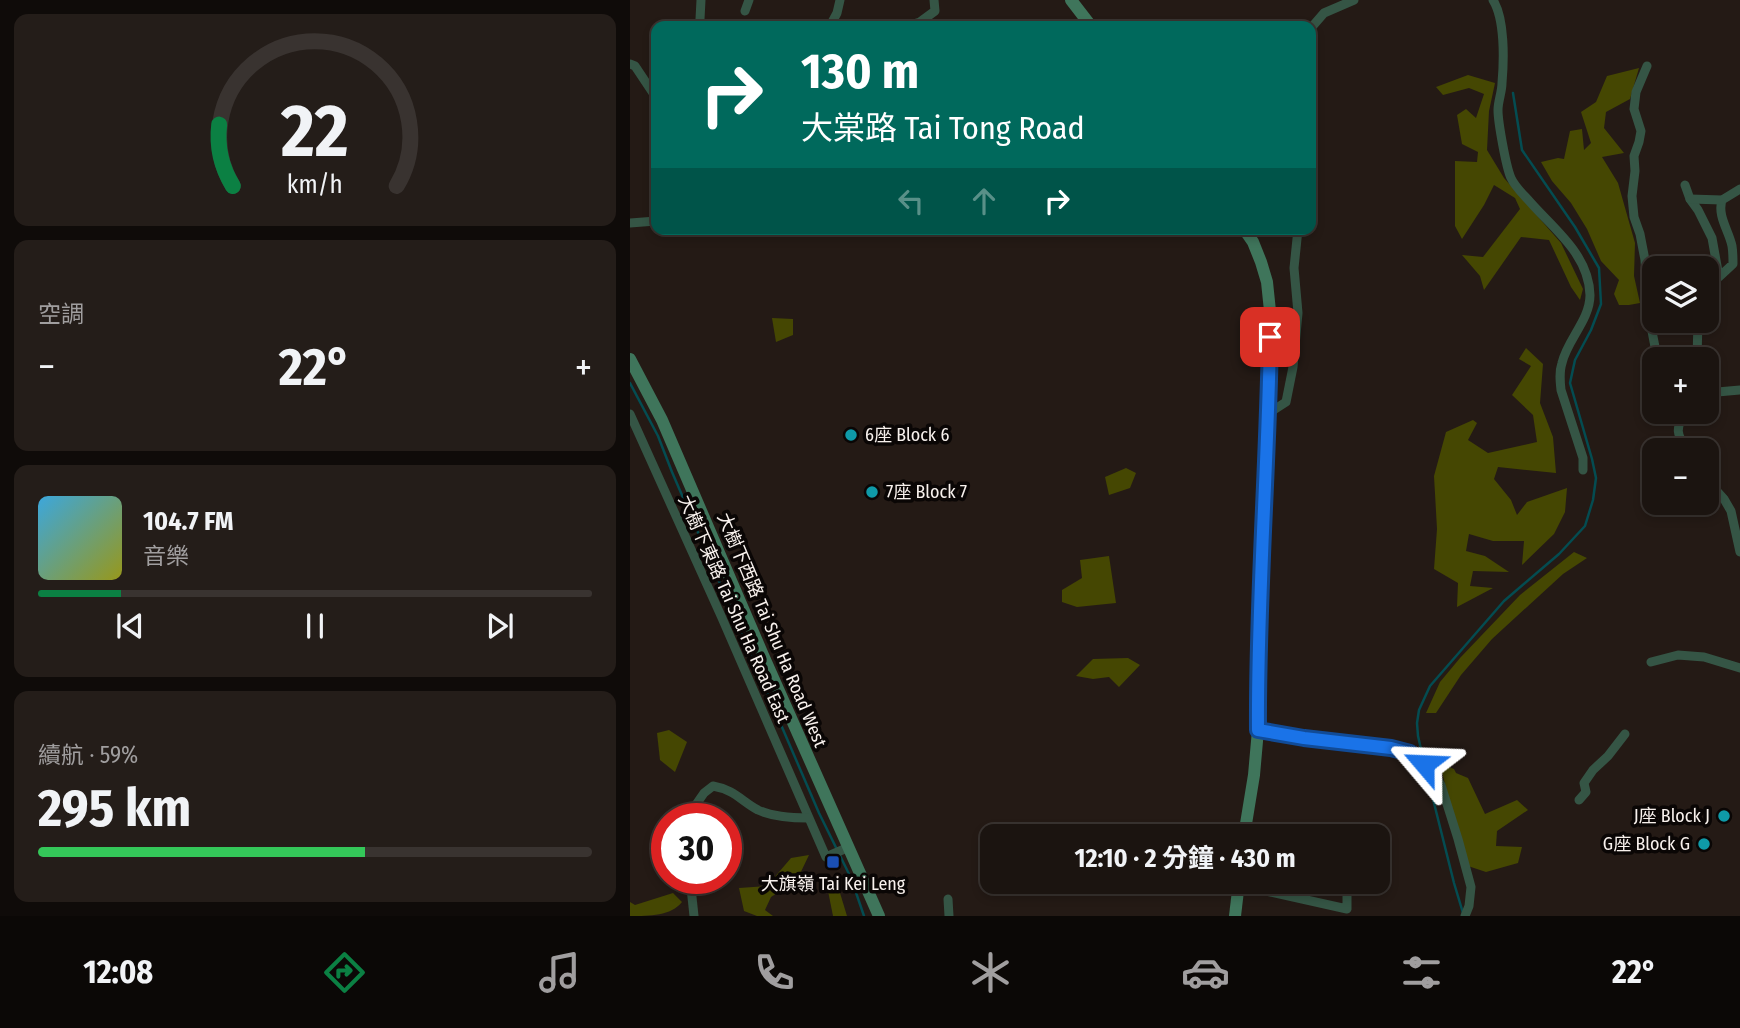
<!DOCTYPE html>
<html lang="zh-TW">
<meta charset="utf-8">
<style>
:root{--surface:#1b1410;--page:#241d19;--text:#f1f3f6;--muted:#a09e9f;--line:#393330;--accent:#0b8043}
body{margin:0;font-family:"Fira Sans Condensed","Noto Sans TC",sans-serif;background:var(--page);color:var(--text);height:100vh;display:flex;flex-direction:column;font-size:26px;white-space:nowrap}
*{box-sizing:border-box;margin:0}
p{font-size:23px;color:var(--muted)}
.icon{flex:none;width:38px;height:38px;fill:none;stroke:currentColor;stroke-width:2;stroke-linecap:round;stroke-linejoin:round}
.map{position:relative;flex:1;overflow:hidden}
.side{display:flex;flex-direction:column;gap:14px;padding:14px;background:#0f0b09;width:630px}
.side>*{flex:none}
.banner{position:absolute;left:21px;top:21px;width:665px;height:214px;border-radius:14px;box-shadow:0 4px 10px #0003,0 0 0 2px var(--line);background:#00695c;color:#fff;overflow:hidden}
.fabs{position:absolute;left:1012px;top:256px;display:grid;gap:14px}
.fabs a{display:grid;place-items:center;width:77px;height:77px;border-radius:14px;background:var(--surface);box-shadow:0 4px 10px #0003,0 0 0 2px var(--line);font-size:35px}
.speed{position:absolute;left:21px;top:803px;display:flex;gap:14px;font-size:35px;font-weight:700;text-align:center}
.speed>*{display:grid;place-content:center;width:91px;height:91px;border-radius:50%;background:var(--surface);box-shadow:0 4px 10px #0003,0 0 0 2px var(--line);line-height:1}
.speed .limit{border:10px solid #d22;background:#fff;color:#111}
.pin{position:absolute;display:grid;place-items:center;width:60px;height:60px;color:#fff;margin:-30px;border-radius:14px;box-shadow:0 4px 10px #0006}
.me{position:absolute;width:77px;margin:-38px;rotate:296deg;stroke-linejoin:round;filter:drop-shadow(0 0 5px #0008)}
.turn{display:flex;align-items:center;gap:24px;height:147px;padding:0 35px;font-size:32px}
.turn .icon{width:91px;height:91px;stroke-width:2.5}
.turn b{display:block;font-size:49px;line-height:60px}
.lanes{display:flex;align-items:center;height:66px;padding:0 35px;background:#0003;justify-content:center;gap:35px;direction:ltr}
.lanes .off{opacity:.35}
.big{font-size:52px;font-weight:700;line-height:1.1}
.side .tile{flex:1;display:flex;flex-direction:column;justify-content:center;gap:10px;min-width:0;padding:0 24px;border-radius:14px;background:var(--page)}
.side .dial{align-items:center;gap:0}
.dial svg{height:182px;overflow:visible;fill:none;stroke:var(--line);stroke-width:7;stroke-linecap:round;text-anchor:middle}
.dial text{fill:var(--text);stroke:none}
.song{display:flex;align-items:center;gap:21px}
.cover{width:84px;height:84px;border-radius:10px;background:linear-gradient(135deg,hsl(200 70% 55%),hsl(60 70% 35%))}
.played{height:7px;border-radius:4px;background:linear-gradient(90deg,var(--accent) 15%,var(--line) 15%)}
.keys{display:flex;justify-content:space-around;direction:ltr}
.heat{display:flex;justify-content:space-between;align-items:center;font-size:38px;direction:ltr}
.charge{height:10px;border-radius:5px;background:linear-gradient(90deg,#34c759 59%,var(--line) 0)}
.trip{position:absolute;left:350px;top:824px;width:410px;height:70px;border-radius:14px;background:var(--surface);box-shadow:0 4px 10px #0003,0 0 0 2px var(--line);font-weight:700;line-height:70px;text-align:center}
.tab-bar{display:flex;height:112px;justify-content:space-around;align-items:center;background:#0b0806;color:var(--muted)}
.tab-bar .icon{width:49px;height:49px}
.tab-bar .active{color:var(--accent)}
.tab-bar b{font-size:32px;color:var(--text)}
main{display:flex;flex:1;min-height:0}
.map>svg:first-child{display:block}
.green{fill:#454702}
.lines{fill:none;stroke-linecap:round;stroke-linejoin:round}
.stream{stroke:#044c51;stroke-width:2.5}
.street{stroke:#355545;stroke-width:9}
.secondary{stroke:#3f755b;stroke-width:12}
.route-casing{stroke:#114b97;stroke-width:18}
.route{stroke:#1a73e8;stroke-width:12}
.culture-dot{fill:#0f9aa8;stroke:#0a0605;stroke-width:2.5}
.transit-dot{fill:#1a4fb4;stroke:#0a0605;stroke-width:2.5}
.labels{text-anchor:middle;stroke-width:7;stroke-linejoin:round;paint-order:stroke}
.poi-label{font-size:18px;fill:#f8f1ed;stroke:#0a0605;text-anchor:start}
.street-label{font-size:18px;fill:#f8f1ed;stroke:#0a0605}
</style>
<main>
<section class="side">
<div class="tile dial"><svg viewBox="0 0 100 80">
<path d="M14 69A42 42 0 1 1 86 69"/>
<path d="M14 69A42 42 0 0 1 8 42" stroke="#0b8043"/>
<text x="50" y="56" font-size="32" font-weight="700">22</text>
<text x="50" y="72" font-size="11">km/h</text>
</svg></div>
<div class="tile"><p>空調</p>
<div class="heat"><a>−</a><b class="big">22°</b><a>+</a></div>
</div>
<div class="tile">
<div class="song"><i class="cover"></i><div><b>104.7 FM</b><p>音樂</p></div></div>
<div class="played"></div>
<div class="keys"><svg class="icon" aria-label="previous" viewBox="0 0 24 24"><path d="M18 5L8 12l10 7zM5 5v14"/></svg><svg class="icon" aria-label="pause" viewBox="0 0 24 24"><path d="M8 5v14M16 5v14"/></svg><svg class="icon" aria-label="next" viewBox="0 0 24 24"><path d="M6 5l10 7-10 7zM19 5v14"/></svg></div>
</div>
<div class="tile"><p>續航 · 59%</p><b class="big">295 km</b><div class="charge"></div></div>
</section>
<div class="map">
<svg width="1110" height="916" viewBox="0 0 1110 916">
<rect width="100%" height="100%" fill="#241a15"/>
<g class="green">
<path d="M1009,68L1000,99L976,112L974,128L994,153L972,157L988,183L1005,243L1004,276L1010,303L999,305H989L984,294L989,280L971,261L957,229L941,203L922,181L911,162L928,158L934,159L940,131L952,129L954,150L961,143L951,112L966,102L977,76Z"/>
<path d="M838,75L865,83L859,111L857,150L874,178L931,243L953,289L950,300L941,287L919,240L891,237L854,290L850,276L832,255L853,257L890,209L885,198L864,185L854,205L832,239L825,226V161L847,162L848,152L832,144L827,115L836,109L846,118L854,94L839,88L813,95L806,87Z"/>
<path d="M142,318L163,319V335L146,342Z"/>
<path d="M896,348L913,364L910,403L923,437L926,473L868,467L864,479L881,500L887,515L897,502L937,488L935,512L924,534L892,565L894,541H863L839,534L836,551L855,556L879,572L843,571L840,586L863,588L827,607L828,583L804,569L807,529L804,476L816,432L843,420L847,423L838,440L858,453L907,442L903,415L882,395L901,366L889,359Z"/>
<path d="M496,468L506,473L500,488L479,495L475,477Z"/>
<path d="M944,552L957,558L933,574L862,639L831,675L806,713H796L810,682L830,658L890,595Z"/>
<path d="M479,556L486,603L447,607L432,602V590L452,578L450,560Z"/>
<path d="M498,658L510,665L489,687L479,677L463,679L446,676L463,659Z"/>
<path d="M39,730L57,742L45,772L30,760L27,733Z"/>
<path d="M810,764L824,769L826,773L838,778L855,814L887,800L898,810L867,831L866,846L892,847L888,863L856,872L835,865Z"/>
<path d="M179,855L167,880L141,897L135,910L143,916H127L114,911L109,888L137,886L161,858Z"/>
<path d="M207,883L217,916H203L198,891Z"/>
<path d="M43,893L52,902C41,916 20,916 0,916V902L5,905Z"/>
</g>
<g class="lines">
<g class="stream">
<path d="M0,383L28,436L42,472L189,813L221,878L234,916"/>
<path d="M793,758L788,736L787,723L789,710L800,686L874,601L929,554L955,526L963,500L966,478L962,459L940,383L945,360L961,330L971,304L969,268L945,227L892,150L883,93"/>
<path d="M796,771L824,883L833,913"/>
</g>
<g class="street">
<path d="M863,0C875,19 874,60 872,83C872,92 868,101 868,110C868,122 876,167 881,178C885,187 894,195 901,203C925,230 959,255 960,295C960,320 937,340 932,363C929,372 930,381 931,390L953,458V470"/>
<path d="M115,11L119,0"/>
<path d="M70,19L71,0"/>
<path d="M200,26L207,13L210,0"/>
<path d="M277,26L290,22L305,11L304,0"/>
<path d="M681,28L694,13L724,0"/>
<path d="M0,64L5,66L23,93"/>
<path d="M1017,66L1006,92L1004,109L1011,131L1009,142L1004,156L1005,171L1002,196L1004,217L1010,234L1015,260L1018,311L1027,357L1029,359"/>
<path d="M1055,185L1060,199L1068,210L1082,238L1089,277L1103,264C1103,258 1103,252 1102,246C1099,231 1087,216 1092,200"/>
<path d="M1060,199L1092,200L1110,189"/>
<path d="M0,223L26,221"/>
<path d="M1067,359L1068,320"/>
<path d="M1076,393L1110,390"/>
<path d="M1056,411C1045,429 1046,433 1057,450"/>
<path d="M639,413L656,402L663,367L668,313L664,268L668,229"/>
<path d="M0,414L92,618L196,857L219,847"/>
<path d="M1076,479L1094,499L1101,511L1110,552"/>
<path d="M1021,662L1048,655L1074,657L1110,668"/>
<path d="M628,730L674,738L761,748L781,753L794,764L802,770L811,785L828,839L841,887L839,906L835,916"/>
<path d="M949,800L956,792L954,783L963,770L978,756L995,734"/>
<path d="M56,819L74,793L83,786C105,790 110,800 128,810C143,817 162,818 178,818"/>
<path d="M60,878L64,916"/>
<path d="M609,885L717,909V882"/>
<path d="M318,899L319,916"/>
</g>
<g class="secondary">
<path d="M441,0L461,26"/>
<path d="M614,229L623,242L631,262L637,282L640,311L639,413L628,658V730L624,775L614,836"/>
<path d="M0,359L32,420L133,655L249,916"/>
<path d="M605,916L609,882"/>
</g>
</g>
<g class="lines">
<g class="route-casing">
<path id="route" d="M640,337C638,468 627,599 628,730L674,738L761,748L780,753L794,764"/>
</g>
<use href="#route" class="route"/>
</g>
<g class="culture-dot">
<circle cx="221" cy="435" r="7"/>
<circle cx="242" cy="492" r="7"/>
<circle cx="1094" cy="816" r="7"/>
<circle cx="1074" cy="844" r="7"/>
</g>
<rect class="transit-dot" x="196" y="855" width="14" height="14" rx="3.5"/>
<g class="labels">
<g class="poi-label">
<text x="235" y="441">6座 Block 6</text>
<text x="256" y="498">7座 Block 7</text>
<text x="1080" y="822" text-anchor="end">J座 Block J</text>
<text x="1060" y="850" text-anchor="end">G座 Block G</text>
<text x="203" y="890" text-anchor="middle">大旗嶺 Tai Kei Leng</text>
</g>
<g class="street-label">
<text transform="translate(104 609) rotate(66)" y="6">大樹下東路 Tai Shu Ha Road East</text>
<text transform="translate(142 630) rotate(67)" y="6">大樹下西路 Tai Shu Ha Road West</text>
</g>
</g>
</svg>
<div class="fabs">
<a><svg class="icon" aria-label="layers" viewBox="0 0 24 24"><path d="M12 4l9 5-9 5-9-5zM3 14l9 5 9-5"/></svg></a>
<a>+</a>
<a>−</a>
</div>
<div class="speed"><div class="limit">30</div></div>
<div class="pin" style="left:640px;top:337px;background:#d93025"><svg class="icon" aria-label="arrive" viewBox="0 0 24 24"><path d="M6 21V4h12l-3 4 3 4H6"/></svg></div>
<svg class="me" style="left:794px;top:764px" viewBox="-20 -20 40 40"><path d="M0-17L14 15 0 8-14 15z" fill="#1a73e8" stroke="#fff" stroke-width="4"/></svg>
<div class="trip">12:10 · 2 分鐘 · 430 m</div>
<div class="banner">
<div class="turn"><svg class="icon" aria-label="right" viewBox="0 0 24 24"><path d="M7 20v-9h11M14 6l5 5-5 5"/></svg><div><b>130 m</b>大棠路 Tai Tong Road</div></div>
<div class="lanes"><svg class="icon off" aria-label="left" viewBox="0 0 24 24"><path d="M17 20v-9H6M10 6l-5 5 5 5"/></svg><svg class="icon off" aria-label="ahead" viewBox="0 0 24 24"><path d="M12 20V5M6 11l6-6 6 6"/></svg><svg class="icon" aria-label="right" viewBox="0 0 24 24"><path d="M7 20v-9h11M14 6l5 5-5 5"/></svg></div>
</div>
</div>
</main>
<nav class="tab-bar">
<b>12:08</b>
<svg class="icon active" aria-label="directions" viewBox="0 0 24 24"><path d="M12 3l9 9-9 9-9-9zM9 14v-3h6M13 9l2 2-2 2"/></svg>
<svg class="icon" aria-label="music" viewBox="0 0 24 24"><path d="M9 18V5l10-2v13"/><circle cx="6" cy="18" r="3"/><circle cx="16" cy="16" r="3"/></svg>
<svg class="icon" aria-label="phone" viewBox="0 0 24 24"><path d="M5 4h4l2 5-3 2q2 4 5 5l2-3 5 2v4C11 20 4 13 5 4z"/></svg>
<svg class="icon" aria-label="climate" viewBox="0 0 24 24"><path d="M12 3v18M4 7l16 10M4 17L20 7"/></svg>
<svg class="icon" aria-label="car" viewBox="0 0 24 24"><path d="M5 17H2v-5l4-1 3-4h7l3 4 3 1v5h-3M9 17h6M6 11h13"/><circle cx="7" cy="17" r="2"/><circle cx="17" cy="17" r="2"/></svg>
<svg class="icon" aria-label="filters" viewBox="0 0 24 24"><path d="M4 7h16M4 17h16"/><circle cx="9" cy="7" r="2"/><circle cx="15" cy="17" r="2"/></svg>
<b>22°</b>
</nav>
